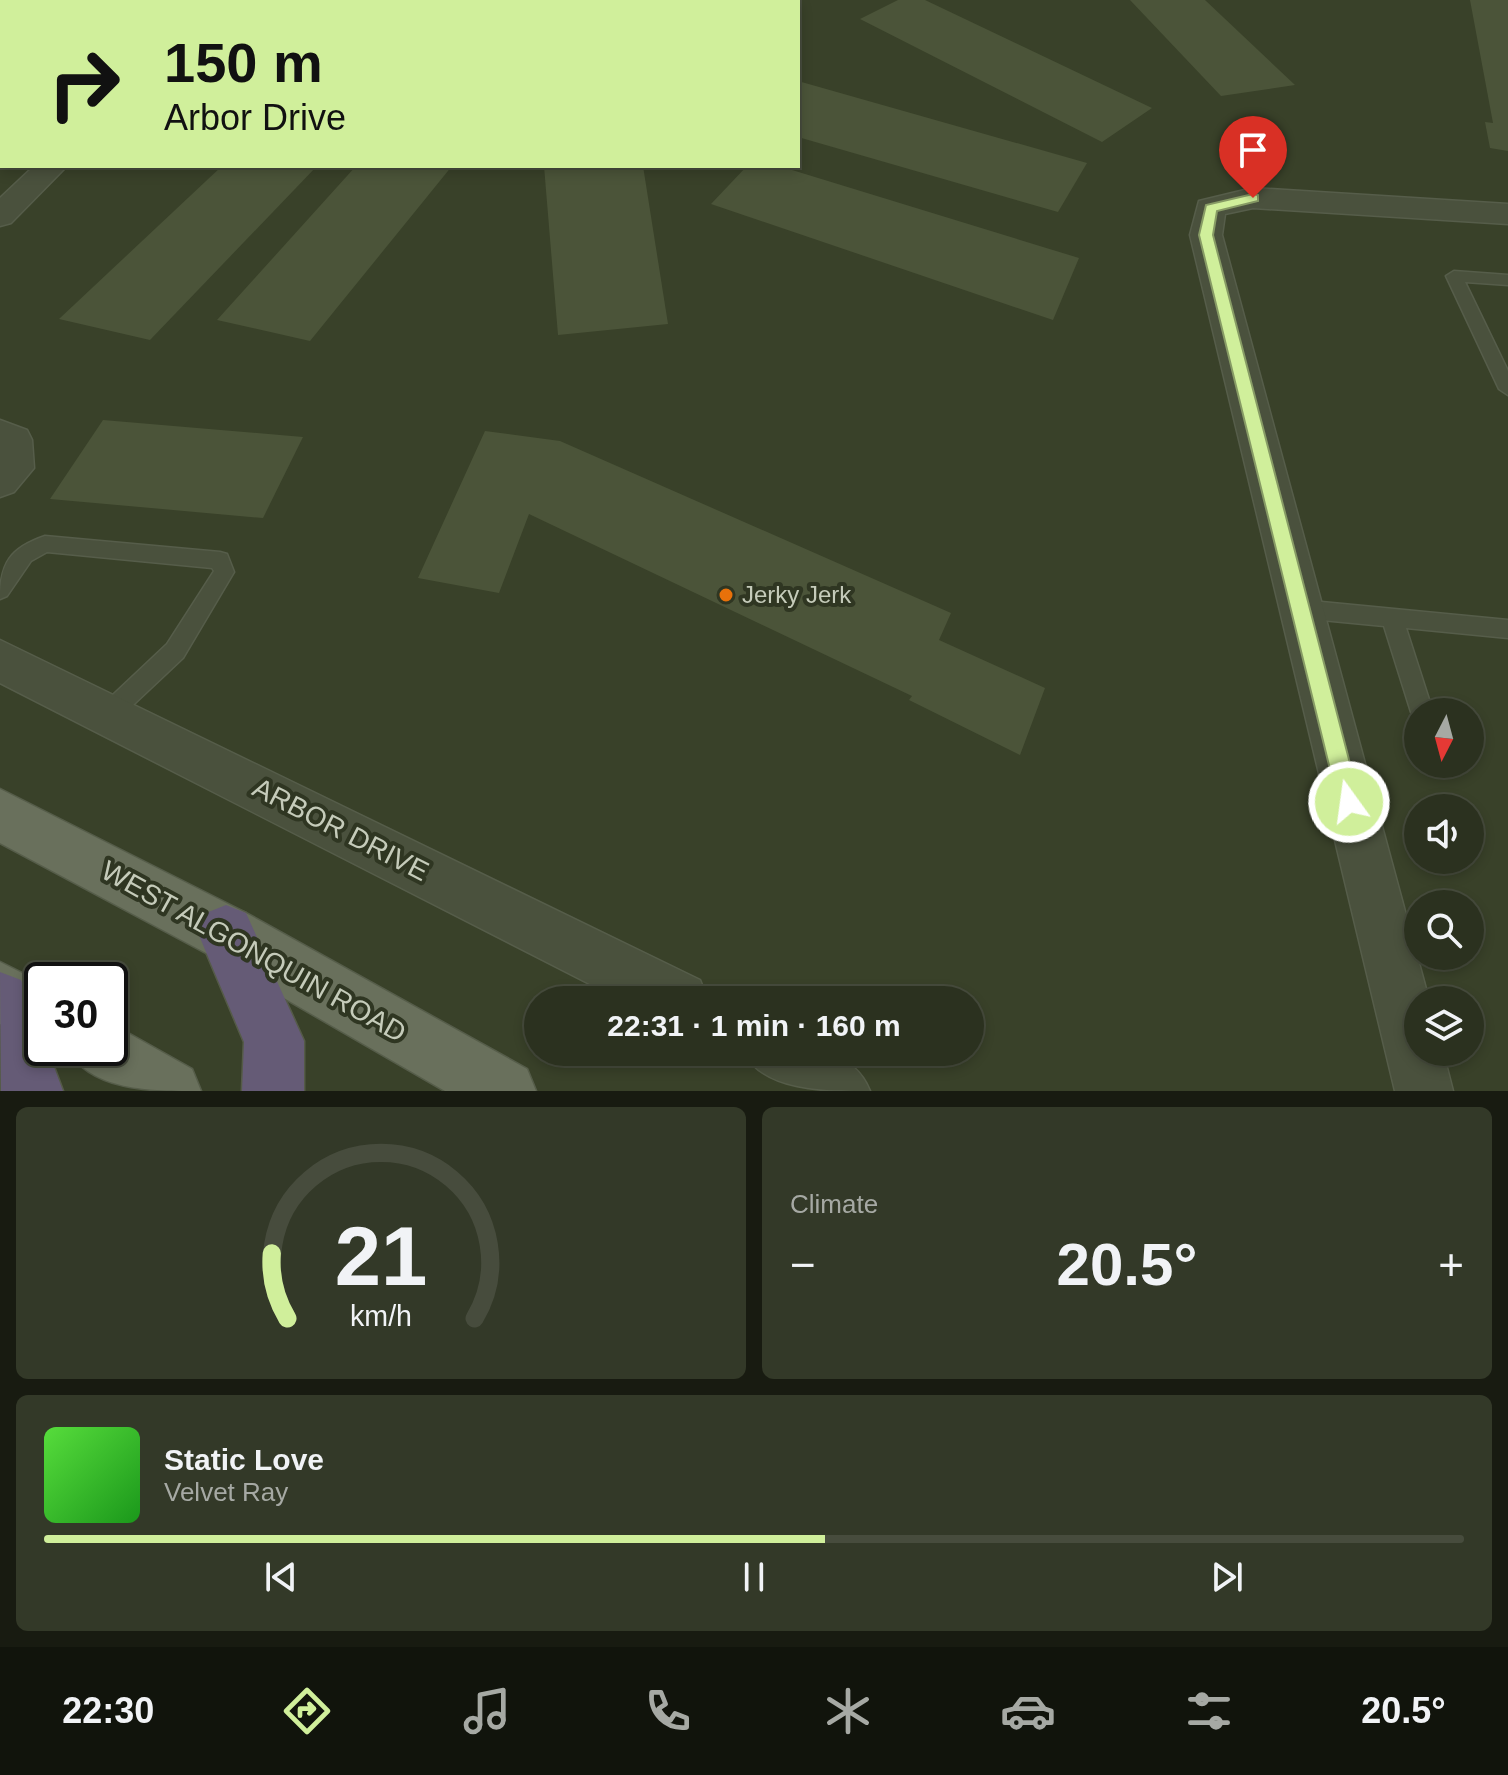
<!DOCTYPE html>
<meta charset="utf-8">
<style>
:root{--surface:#2b311f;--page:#333928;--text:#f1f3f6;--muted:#a6a9a4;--line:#474c3d;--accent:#d0ef9b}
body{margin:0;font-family:Helvetica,sans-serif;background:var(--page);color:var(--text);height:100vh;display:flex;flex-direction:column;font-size:30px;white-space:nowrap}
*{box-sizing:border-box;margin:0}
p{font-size:26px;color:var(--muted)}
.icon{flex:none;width:44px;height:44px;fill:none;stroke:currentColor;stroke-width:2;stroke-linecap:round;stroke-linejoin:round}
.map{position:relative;height:1091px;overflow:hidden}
.side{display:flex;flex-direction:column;gap:16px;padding:16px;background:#181b11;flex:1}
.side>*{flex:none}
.top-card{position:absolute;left:0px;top:0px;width:800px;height:168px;box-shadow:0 4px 12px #0003,0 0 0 2px var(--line);background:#d0ef9b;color:#111;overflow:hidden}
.needle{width:52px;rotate:186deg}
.controls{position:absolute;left:1404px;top:698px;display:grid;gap:16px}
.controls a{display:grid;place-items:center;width:80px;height:80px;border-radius:50%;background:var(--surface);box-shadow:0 4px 12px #0003,0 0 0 2px var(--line);font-size:40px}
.speed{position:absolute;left:24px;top:962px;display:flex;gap:16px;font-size:40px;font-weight:700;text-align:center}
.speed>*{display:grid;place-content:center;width:104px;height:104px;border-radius:50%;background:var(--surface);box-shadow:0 4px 12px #0003,0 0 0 2px var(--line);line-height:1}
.speed .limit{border:4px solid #111;border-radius:12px;background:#fff;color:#111}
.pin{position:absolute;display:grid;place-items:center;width:68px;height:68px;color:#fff;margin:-82px -34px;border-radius:50% 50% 50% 0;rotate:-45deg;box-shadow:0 0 8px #0007}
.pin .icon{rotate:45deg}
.me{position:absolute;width:88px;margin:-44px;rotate:346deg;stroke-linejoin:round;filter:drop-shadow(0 0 6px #0008)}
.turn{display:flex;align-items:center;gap:28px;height:168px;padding:0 32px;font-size:36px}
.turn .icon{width:104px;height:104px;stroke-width:2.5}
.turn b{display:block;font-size:56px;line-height:68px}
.big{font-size:60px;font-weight:700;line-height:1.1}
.side .widget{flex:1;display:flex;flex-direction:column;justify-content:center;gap:12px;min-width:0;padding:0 28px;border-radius:12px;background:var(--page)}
.side .dial{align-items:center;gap:0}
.dial svg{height:208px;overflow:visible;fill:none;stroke:var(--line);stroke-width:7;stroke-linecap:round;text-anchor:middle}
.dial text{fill:var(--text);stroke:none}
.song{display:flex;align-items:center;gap:24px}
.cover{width:96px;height:96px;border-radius:12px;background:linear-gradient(135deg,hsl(110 70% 55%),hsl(120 70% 35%))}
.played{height:8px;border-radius:4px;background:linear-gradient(90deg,var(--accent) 55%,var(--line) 55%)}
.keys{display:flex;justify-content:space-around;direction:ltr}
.heat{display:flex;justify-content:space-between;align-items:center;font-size:44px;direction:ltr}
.side .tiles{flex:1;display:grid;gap:16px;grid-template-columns:1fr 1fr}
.widget:last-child{grid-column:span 2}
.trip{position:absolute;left:524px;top:986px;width:460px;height:80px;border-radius:40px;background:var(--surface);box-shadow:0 4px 12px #0003,0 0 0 2px var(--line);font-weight:700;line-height:80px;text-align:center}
.tab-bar{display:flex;height:128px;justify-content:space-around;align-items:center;background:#11140c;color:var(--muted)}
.tab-bar .icon{width:56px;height:56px}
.tab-bar .current{color:var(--accent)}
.tab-bar b{font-size:36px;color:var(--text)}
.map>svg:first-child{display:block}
.building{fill:#4b5439}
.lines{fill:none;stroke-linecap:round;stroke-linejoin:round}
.lane-casing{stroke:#565d4a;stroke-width:3}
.street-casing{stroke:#565d4a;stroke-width:3}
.primary-casing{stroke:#565d4a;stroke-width:3}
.highway-casing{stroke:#555b48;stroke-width:3}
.path{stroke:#595645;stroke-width:3;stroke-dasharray:4 4;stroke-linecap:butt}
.lane{fill:#4a513d;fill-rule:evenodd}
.street{fill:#4a513d;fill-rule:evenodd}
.primary{fill:#69705c;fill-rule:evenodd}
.highway{fill:#655b76;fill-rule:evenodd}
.route{fill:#d0ef9b;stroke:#879b65;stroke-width:2}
.food-dot{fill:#e8710a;stroke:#2f3622;stroke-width:3}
.labels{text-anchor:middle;stroke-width:8;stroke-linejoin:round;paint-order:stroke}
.poi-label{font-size:24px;fill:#c5cbba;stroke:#2f3622;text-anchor:start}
.near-street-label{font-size:28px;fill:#c5cbba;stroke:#2f3622}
</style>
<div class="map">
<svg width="1508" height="1091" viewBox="0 0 1508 1091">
<rect width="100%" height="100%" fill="#394129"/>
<g class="building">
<path d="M898,0H925L1152,108L1102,142L860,19Z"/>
<path d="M1130,0H1205L1295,85L1221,96Z"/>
<path d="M1470,0H1508V151L1490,148L1485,122L1493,123Z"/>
<path d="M798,81L1087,163L1058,212L798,137Z"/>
<path d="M222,166H317L150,340L59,319Z"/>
<path d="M356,166H452L310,341L217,320Z"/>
<path d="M544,166H643L668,324L558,335Z"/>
<path d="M747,166H779L1079,258L1053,320L711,204Z"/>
<path d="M103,420L303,437L263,518L50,499Z"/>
<path d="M485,431L560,441L951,613L939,640L1045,688L1020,755L909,700L912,696L529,514L499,593L418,578Z"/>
</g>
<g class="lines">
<g class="lane-casing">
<g id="lane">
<path d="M1454,271L1508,275V285L1465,282L1508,371V395L1499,389L1446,276Z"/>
<path d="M45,536L220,552L227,554L234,572L183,658L116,721L108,724L100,721L97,714L100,707L167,644L214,571L212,568L47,552L31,561L7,596L0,599C0,563 10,548 45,536Z"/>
<path d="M1301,600L1508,620V638L1406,628L1433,712H1418V721L1411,712L1384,626L1301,618L1294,615L1291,609L1294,603Z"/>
</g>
</g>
<g class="street-casing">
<g id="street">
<path d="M209,0H235L207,2Z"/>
<path d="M34,166H67L11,223L0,226V198Z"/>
<path d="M1253,188L1508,204V224L1253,208L1225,214L1222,235L1429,1000H1418V1052H1443L1453,1091H1395L1190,235L1199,201Z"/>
<path d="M0,420L27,430L32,440L34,468L14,492L0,497Z"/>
<path d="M0,640L700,980L708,1000H621L0,683Z"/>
<path d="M743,1052C791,1052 849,1039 870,1091C823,1091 765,1091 743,1052Z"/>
</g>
</g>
<g class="primary-casing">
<g id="primary">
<path d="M0,789L246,913L527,1069L536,1091H445L206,953L0,843Z"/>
<path d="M0,962L42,983V1046L0,1024Z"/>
<path d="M110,1023L192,1069L201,1091C150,1091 90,1091 67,1048H110Z"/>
</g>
</g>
<g class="highway-casing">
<g id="highway">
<path d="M51,0H79L50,2Z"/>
<path d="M0,20H2L0,38Z"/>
<path d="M226,905L246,913L304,1041V1091H242L244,1042L198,933L206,913Z"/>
<path d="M0,972L21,980L42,1035V1048H47L63,1091H1Z"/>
</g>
</g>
<path class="path" d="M606,2L609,0"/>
<use href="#lane" class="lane"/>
<use href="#street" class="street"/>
<use href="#primary" class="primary"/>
<use href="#highway" class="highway"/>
</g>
<path class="route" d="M1253,194L1258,195V201L1217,211L1213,235L1360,802L1356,809L1349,812L1341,809L1338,802L1199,235L1206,205Z"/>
<circle class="food-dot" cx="726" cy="595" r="8"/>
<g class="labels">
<g class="poi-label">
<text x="742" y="603">Jerky Jerk</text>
</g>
<g class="near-street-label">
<text transform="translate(341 829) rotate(27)" y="10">ARBOR DRIVE</text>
<text transform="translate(254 951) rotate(29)" y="10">WEST ALGONQUIN ROAD</text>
</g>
</g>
</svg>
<div class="controls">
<a><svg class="needle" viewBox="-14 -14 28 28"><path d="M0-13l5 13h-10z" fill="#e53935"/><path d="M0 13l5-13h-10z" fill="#a6a9a4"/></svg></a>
<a><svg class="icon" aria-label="sound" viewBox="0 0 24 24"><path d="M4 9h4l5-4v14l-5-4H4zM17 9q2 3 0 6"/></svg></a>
<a><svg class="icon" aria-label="search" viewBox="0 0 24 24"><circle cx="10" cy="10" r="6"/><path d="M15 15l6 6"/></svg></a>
<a><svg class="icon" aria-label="layers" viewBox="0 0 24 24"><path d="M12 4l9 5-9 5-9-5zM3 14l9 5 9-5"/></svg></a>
</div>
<div class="speed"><div class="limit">30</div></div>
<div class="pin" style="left:1253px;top:198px;background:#d93025"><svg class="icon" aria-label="arrive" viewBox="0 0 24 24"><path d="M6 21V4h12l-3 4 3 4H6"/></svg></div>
<svg class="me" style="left:1349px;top:802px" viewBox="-20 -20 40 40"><circle r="17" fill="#d0ef9b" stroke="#fff" stroke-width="3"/><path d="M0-11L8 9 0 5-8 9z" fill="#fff"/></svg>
<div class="trip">22:31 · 1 min · 160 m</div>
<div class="top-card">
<div class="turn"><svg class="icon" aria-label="right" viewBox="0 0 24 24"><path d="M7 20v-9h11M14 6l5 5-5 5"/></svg><div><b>150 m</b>Arbor Drive</div></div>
</div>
</div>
<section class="side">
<div class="tiles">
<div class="widget dial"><svg viewBox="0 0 100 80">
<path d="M14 69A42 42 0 1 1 86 69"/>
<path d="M14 69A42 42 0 0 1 8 44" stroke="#d0ef9b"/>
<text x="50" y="56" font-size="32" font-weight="700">21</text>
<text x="50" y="72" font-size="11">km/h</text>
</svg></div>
<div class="widget"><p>Climate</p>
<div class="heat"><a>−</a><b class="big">20.5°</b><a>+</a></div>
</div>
<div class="widget">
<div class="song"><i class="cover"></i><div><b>Static Love</b><p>Velvet Ray</p></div></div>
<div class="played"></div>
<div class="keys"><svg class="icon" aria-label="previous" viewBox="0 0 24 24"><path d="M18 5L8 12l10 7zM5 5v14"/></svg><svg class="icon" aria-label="pause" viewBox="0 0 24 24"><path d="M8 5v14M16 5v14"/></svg><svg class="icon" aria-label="next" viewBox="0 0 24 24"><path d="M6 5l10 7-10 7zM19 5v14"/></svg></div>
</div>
</div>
</section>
<nav class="tab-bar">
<b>22:30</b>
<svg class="icon current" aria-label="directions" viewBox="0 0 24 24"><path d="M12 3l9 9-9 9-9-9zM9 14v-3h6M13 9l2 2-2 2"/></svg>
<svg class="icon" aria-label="music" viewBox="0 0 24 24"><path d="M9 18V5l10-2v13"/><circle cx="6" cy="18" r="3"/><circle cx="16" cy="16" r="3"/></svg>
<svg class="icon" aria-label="phone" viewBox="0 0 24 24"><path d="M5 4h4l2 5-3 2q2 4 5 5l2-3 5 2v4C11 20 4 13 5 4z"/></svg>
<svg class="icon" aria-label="climate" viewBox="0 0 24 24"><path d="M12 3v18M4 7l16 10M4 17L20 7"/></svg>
<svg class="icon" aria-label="car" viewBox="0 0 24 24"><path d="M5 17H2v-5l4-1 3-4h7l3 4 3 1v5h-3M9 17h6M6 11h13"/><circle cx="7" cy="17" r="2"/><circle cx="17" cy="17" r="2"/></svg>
<svg class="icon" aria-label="filters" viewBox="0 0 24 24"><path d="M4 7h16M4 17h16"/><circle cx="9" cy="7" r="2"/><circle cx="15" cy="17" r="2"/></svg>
<b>20.5°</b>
</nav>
